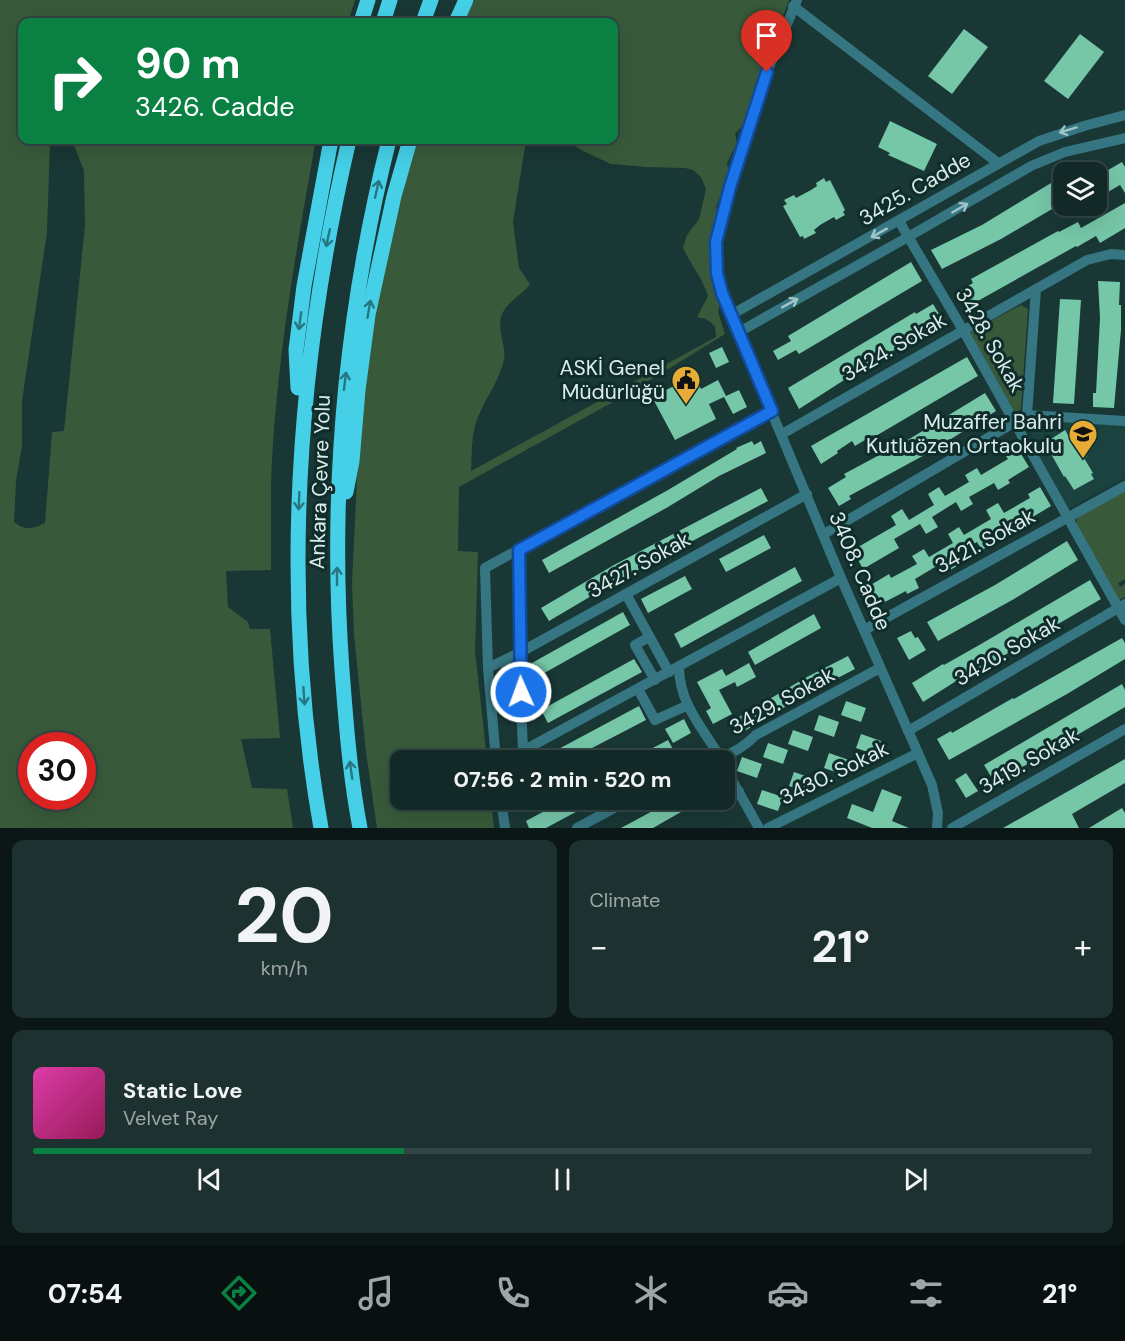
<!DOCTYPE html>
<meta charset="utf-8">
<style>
:root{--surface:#132928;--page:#1c3130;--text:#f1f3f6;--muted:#9da6a8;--line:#324545;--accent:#0b8043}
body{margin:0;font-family:"DM Sans",sans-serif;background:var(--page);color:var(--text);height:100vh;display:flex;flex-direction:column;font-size:22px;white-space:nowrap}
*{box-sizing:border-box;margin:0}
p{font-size:20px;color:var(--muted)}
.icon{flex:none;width:33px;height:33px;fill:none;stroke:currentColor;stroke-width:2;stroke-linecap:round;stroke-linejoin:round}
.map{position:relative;height:828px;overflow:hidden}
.panel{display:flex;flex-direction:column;gap:12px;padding:12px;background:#0a1716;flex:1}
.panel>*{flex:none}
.guide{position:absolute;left:18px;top:18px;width:600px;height:126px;border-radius:12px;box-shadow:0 6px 24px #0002,0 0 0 2px var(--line);background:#0b8043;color:#fff;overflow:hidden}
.tools{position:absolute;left:1053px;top:162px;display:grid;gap:12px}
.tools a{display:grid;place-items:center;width:54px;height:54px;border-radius:12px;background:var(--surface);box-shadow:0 6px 24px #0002,0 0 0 2px var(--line);font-size:30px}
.speed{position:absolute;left:18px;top:732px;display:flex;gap:12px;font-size:30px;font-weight:700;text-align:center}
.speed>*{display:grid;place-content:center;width:78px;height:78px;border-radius:50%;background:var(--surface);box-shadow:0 6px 24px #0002,0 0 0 2px var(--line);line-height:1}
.speed .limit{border:9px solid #d22;background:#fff;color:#111}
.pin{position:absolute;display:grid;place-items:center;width:51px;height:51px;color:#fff;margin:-62px -26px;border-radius:50% 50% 50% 0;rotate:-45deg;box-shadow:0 0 6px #0007}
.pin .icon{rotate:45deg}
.me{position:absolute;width:66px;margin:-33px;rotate:358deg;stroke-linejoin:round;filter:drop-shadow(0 0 4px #0008)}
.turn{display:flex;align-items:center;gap:21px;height:126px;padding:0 18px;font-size:27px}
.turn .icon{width:78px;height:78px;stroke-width:2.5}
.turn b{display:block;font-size:42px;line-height:51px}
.big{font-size:45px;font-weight:700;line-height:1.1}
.panel .card{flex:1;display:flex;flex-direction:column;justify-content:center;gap:9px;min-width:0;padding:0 21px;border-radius:12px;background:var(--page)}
.panel .dial{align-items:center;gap:0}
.dial b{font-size:78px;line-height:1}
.song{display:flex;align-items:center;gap:18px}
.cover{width:72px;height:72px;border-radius:9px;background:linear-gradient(135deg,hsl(320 70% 55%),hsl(330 70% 35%))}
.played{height:6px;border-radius:3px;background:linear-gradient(90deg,var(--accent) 35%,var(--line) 35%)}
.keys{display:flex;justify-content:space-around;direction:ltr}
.heat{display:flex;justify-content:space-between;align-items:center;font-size:33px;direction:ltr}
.panel .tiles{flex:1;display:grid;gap:12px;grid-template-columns:1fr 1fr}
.card:last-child{grid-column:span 2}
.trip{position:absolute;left:390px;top:750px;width:345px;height:60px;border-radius:12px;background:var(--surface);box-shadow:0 6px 24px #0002,0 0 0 2px var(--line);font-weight:700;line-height:60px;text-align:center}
.dock{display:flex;height:96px;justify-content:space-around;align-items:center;background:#081010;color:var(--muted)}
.dock .icon{width:42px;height:42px}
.dock .current{color:var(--accent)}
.dock b{font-size:27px;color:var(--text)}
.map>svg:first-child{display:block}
.built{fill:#1a4340}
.green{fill:#385a3a;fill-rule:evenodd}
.building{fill:#76c6a8}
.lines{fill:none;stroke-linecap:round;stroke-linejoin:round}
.minor{stroke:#367682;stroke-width:10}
.highway{stroke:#45d0e8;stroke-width:15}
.oneway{stroke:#a2c3c6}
.oneway2{stroke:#277680}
.route-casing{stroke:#114b97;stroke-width:15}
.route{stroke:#1a73e8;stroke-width:10}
.labels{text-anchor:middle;stroke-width:6;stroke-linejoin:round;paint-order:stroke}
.street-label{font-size:21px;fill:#dceceb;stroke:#0f2d2b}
.poi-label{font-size:21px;fill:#dceceb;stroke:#0f2d2b;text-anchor:end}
</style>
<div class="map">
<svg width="1125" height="828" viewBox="0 0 1125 828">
<rect width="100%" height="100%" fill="#193735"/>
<path class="built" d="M1040,420L1125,425V478L1068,509L1032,443L1033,425Z"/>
<g class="green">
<path d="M0,0H355L348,22H22V140H50L47,232L22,401V446L16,481L14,522C25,531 33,529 45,523L52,432L64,431L85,225L84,171L72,140H294L315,145C295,256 275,370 271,483C271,512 271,541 271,570L226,571L228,607L248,622L250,629H270L280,738L241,739L252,788L287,789L293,828H0ZM32,746H82V796H32Z"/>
<path d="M475,0H789L742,126L735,134L737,143L727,163L729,171L716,207L719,216L710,259L721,302L718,312L725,334L631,392L459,487L458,551L478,552L475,651L487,760H400V800H491L494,828H377L366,752L354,635L352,583L357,478L366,370L385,254L415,140H526L513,222L519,268L530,284C522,295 508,301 502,314C496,329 507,348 504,360C499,382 484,400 477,420C471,435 472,455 471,471L716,337L715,326L706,319L697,317L708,296C703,279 691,265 683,248L687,235L699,219L706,189L701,177L693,170L685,168L646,167L611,164L583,151L564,140H614V22H462Z"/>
<path d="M1021,305L1028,309L1021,409L1017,412L1014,411L970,335L972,331Z"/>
<path d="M1125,491V579L1118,583L1120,587L1125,584V597L1119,600L1077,524L1076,517Z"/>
</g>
<g class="building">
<path d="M964,29L988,47L952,94L928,76Z"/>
<path d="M1080,34L1104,52L1068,99L1044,81Z"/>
<path d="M890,121L937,144L924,171L888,155L890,153L878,147Z"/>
<path d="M1096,162L1103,173L1122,162L1125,167V193L1120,185L1101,196L1096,189Z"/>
<path d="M824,178L826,182L830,180L845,210L843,212L845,215L836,220L834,217L820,225L814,230L816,233L804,239L803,236L800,237L783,206L787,204L784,200L794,195L796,198L811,190L817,186L816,183Z"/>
<path d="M1056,180L1064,192V202L1001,239L942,269L931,250L982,225Z"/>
<path d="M1125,203V228L1100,243L1096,236L1077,247L1076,246L976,302L978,305L967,312L956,293L973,283L971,279L1058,231L1059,232L1078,222L1081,228Z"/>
<path d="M911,262L922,281L799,354L796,350L778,360L773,351L791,341L788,336Z"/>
<path d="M1098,281L1120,282L1119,305H1121V330L1114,408L1093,407V393H1096L1100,318Z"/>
<path d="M1060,299L1081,300L1074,404L1053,403Z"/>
<path d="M933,304L944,322L932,329L931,328L852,375L799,409L788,388L915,312L916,314Z"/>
<path d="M722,347L729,362L716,368L709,353Z"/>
<path d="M967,357L978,376L874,437L873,435L855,446L852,441L837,451L838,453L821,464L811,446Z"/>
<path d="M694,376L701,389L718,380L726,396L739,390L747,407L733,414L724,397L709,404L716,419L675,440L652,397Z"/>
<path d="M985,393L996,411L930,452L849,496L851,499L839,506L828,488L846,477L844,474L911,438Z"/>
<path d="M1065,430L1068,435L1069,434L1079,449L1082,447L1087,456L1084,458L1093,473L1091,474L1094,479L1074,490L1065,476L1064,477L1045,443Z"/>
<path d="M752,441L754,445L761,441L766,453L719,476L668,507L549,573L542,560L668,490L737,449L736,448Z"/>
<path d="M1018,449L1029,467L1008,480L1010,483L998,490L994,483L969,497L973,504L961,511L956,502L932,517L938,527L926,534L920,524L894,539L899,548L863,569L853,550L896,525L891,516L902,509L909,520L934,505L928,494L939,487L945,496L969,482L965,475L977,468L981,475L1008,459L1006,456Z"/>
<path d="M1040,487L1051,506L1031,518L1033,522L1021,529L1015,518L988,534L994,543L982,550L977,542L952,557L957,566L945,573L940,564L915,579L919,588L907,594L906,591L879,605L869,586L889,574L891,578L917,564L912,556L924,549L929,557L953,543L948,534L959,527L964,535L991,519L986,510L998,503L1004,513L1030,498L1028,494Z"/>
<path d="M761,488L768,501L615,582L549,621L541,608L614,565Z"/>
<path d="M764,535L771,548L726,572L719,559Z"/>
<path d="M1067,541L1078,560L1014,599L938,641L927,622L995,585Z"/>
<path d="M795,567L802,581L681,648L674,634Z"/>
<path d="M685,576L692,589L648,613L641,599Z"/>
<path d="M1090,580L1101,599L998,659L962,679L961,678L923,702L912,683L943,664L944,665L981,644Z"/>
<path d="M623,612L630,625L539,676L532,663Z"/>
<path d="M814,614L821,628L755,665L748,652Z"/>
<path d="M911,631L915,638L918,637L926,650L909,660L897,638Z"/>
<path d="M1122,638L1125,643V659L1067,694L949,760L937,739L951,731L952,733L1013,698L1014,699Z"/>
<path d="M848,656L855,669L807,694L741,733L734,720L805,678Z"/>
<path d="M634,659L642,672L548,723L541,710Z"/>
<path d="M749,663L756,677L737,687L735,682L719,690L732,714L713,724L706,711L711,708L697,682L722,669L726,676Z"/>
<path d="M1122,684L1125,690V707L995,783L984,765Z"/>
<path d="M846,701L866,708L861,722L841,715Z"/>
<path d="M639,706L646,720L569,760H538Z"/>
<path d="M819,715L839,722L834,737L814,730Z"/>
<path d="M684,719L691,733L673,743L665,729Z"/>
<path d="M793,730L813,737L808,751L788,744Z"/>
<path d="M861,734L881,741L876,755L856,748Z"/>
<path d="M668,740L675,753L662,760H630Z"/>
<path d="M768,743L788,750L783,764L763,757Z"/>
<path d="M829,753L849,760L844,775L824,768Z"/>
<path d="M742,757L762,764L757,778L737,771Z"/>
<path d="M1125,759V783L1072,814L1079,828H1003Z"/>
<path d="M794,772L814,779L809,793L789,786Z"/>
<path d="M966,773L978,791L966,798L955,780Z"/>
<path d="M882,789L902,797L892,821L909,828H872L847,818L852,804L873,812Z"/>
<path d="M762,790L783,797L778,811L757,804Z"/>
<path d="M565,800H598L546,828H529L526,821Z"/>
<path d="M673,800H702L653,828H621Z"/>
<path d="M1122,808L1125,813V828H1089Z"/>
</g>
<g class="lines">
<g class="minor">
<path d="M797,0L767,72L749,124L730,187L716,242L717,273L731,315L841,578L932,785L938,813L937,828"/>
<path d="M793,6L998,163"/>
<path d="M899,221L963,330L1125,620"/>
<path d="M731,315L1039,141L1084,126L1125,115"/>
<path d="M739,332L908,237L1031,166L1065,152L1125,138"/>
<path d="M1027,415L1036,289"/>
<path d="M782,434L1087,260L1111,254L1125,255"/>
<path d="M824,534L1027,415L1125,421"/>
<path d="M519,550V653L523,751"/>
<path d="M626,594L669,672"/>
<path d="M864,630L1125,486"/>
<path d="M649,637L635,645L655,680"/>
<path d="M679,667C679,704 704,730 722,760"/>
<path d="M488,668L519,653L807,494"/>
<path d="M638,689L655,720L686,706"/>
<path d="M908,731L1125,604"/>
<path d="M496,760L488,668L485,568L772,411"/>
<path d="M506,760L841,578"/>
<path d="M701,760C708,757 714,759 721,757C734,753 747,744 756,735L880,668"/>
<path d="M724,766L759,828"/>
<path d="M724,799L739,791"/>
<path d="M501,800L505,828"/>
<path d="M713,800L716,804L723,800"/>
<path d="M577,828L629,800"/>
<path d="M768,828L918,753"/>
<path d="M952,828L1125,729"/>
</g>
<g class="highway">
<path d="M361,22L368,0"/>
<path d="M383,22L390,0"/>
<path d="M423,22L431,0"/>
<path d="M456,22L466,0"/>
<path d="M298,388L296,350L304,286L331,140"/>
<path d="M346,492L352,461L358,390L368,315L394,196L410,140"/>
<path d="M321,828C280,597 296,367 349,140"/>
<path d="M360,828C350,776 346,723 342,670C329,490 345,315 389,140"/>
</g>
</g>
<defs><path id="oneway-shaft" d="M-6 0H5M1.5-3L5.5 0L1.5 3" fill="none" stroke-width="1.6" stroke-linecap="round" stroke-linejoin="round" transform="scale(1.5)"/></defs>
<g class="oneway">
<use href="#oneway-shaft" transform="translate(1068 130) rotate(163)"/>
<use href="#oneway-shaft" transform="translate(960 208) rotate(-30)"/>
<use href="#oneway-shaft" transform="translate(879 233) rotate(151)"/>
<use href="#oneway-shaft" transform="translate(790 303) rotate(-29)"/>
</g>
<g class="oneway2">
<use href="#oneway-shaft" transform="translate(377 189) rotate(-77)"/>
<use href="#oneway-shaft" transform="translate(328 238) rotate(102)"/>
<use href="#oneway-shaft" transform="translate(369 309) rotate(-80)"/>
<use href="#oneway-shaft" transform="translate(300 321) rotate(98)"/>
<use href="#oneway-shaft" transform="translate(345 381) rotate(-83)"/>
<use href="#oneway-shaft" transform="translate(299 501) rotate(92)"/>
<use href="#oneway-shaft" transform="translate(337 576) rotate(-90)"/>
<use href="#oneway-shaft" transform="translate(304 696) rotate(86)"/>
<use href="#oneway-shaft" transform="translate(351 770) rotate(-98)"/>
</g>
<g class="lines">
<g class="route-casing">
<path id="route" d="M521,692L519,550L772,411L722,293L717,273L716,242L730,187L767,72"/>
</g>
<use href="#route" class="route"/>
</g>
<defs>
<g id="civic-pin" transform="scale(1.5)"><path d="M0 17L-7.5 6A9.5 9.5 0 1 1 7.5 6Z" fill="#e7ac36" stroke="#0f2d2b"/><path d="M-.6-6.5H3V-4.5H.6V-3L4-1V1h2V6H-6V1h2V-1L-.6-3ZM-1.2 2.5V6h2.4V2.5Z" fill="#111"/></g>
<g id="school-pin" transform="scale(1.5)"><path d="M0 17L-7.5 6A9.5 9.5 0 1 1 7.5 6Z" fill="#e7ac36" stroke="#0f2d2b"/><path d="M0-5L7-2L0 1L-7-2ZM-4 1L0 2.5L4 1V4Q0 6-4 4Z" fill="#111"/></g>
</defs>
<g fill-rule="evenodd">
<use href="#civic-pin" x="686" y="380"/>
<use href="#school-pin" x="1083" y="434"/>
</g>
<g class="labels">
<g class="street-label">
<text transform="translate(915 189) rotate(-30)" y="7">3425. Cadde</text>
<text transform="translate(990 340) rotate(60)" y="7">3428. Sokak</text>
<text transform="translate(894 347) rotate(-30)" y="7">3424. Sokak</text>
<text transform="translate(320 482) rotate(-88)" y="7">Ankara Çevre Yolu</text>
<text transform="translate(985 541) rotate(-29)" y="7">3421. Sokak</text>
<text transform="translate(639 565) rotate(-29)" y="7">3427. Sokak</text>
<text transform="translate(860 571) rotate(67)" y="7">3408. Cadde</text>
<text transform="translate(1007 651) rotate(-30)" y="7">3420. Sokak</text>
<text transform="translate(782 701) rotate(-29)" y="7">3429. Sokak</text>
<text transform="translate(1029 761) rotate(-30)" y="7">3419. Sokak</text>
<text transform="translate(834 773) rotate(-26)" y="7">3430. Sokak</text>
</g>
<g class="poi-label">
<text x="665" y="375">ASKİ Genel<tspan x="665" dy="24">Müdürlüğü</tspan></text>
<text x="1062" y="429">Muzaffer Bahri<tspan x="1062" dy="24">Kutluözen Ortaokulu</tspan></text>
</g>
</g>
</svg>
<div class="tools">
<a><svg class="icon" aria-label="layers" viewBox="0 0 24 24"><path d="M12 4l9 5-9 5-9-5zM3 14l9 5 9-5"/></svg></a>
</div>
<div class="speed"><div class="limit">30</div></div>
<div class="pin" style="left:767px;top:72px;background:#d93025"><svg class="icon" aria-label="arrive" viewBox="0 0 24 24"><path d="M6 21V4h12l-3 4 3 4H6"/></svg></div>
<svg class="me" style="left:521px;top:692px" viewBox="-20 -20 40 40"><circle r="17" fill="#1a73e8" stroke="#fff" stroke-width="3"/><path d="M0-11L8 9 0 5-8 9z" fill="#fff"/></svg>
<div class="trip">07:56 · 2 min · 520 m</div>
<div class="guide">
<div class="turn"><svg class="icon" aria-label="right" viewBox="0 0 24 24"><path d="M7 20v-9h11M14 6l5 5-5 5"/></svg><div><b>90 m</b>3426. Cadde</div></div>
</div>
</div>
<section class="panel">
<div class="tiles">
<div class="card dial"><b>20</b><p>km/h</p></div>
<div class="card"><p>Climate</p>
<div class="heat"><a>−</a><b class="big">21°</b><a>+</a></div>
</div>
<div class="card">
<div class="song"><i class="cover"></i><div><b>Static Love</b><p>Velvet Ray</p></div></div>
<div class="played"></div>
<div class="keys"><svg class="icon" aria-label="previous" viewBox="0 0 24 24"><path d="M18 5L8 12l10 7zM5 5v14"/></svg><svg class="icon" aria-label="pause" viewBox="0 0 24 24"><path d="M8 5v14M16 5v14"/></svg><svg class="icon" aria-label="next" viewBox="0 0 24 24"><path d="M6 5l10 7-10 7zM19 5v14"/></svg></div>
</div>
</div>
</section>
<nav class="dock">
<b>07:54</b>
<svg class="icon current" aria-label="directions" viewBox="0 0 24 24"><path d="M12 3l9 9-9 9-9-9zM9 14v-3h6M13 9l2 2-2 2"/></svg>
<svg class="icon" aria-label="music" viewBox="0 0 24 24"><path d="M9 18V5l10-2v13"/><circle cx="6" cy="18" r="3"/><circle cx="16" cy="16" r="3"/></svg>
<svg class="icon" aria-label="phone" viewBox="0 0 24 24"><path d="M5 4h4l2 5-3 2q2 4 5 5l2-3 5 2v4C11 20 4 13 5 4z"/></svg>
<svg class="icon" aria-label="climate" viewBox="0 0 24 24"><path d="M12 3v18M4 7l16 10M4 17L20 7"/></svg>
<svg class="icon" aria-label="car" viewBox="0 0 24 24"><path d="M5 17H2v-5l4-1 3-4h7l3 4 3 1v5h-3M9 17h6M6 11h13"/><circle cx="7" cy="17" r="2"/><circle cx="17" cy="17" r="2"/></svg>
<svg class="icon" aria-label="filters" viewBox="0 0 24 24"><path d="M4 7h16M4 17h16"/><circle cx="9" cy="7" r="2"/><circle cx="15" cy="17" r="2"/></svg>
<b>21°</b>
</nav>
